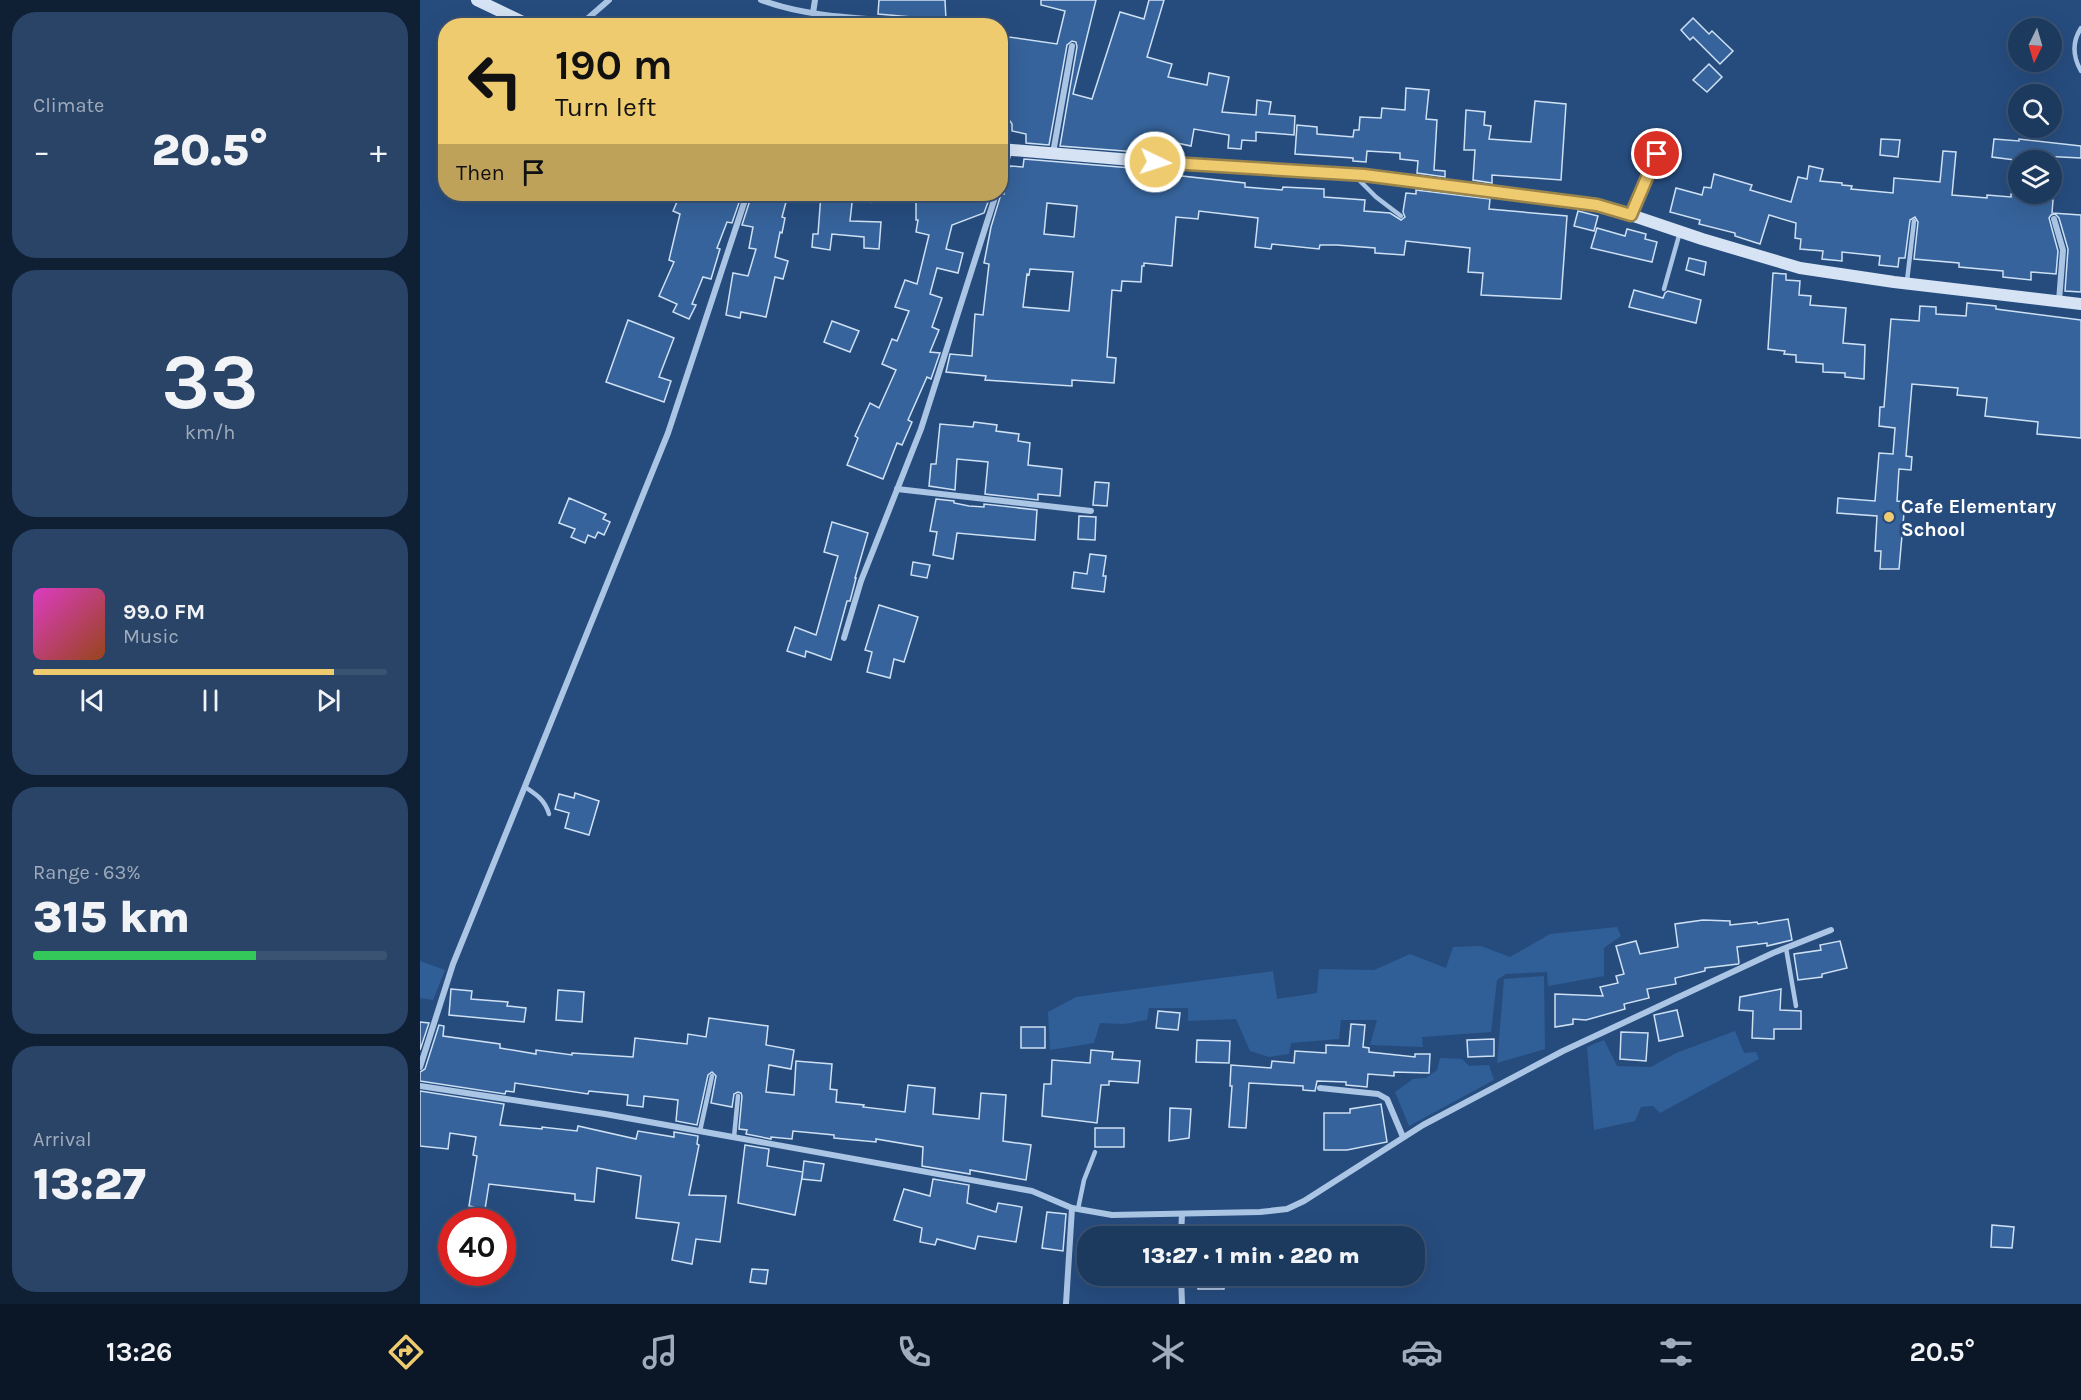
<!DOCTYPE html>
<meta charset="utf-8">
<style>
:root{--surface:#1c395e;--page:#294467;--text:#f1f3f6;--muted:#a0acbc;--line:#3a5373;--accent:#efcb70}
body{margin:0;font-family:Karla,sans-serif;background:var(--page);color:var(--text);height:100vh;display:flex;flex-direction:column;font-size:22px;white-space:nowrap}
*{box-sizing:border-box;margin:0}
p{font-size:20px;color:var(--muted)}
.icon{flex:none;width:33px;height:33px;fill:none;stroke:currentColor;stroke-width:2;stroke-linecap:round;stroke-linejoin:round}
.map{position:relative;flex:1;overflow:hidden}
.side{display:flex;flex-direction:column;gap:12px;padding:12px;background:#0f1f34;width:420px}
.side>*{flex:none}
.guide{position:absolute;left:18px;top:18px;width:570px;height:183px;border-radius:24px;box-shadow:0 6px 24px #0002,0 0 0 2px var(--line);background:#efcb70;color:#111;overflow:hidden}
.needle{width:39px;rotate:185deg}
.tools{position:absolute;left:1588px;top:18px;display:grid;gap:12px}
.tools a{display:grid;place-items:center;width:54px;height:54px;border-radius:50%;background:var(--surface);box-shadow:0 6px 24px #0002,0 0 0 2px var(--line);font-size:30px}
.speed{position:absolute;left:18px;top:1208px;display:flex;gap:12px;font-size:30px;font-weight:700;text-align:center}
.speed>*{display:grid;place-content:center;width:78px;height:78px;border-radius:50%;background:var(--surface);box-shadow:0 6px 24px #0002,0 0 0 2px var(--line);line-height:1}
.speed .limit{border:9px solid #d22;background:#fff;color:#111}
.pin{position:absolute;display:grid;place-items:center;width:51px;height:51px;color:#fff;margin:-26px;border:3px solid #fff;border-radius:50%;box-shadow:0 2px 6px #0007}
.me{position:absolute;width:66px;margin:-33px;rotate:94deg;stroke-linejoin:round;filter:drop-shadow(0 0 4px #0008)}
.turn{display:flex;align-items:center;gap:21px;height:126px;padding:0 18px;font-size:27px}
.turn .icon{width:78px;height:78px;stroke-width:2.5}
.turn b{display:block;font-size:42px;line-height:51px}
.then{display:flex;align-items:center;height:57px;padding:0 18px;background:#0003;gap:12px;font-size:22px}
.big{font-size:45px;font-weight:800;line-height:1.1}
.side .widget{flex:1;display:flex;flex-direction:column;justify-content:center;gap:9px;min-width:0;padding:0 21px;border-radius:24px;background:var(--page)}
.side .dial{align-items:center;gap:0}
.dial b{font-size:78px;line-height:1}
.song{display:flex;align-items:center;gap:18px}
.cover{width:72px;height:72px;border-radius:9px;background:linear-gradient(135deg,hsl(310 70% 55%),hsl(20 70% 35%))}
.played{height:6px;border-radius:3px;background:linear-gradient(90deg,var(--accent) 85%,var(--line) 85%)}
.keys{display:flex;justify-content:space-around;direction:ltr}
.heat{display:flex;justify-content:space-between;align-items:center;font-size:33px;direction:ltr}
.charge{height:9px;border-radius:4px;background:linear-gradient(90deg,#34c759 63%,var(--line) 0)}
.trip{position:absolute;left:657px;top:1226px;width:348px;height:60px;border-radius:24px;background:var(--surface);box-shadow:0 6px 24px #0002,0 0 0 2px var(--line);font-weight:800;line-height:60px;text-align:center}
.tabs{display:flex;height:96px;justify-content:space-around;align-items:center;background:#0b1726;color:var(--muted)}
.tabs .icon{width:42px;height:42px}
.tabs .current{color:var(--accent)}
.tabs b{font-size:27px;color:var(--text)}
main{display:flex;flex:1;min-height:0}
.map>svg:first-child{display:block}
.green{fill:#305e96}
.building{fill:#36639b;stroke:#cee0f4;stroke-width:1.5;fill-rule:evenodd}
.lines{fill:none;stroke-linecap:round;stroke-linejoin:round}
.lane{stroke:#abc5e5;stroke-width:4.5}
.street{stroke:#abc5e5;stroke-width:6}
.secondary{stroke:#d5e3f5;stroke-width:12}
.route-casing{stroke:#9b8449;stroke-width:15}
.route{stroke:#efcb70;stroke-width:10}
.poi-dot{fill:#efcb70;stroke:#264c7e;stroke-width:2}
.labels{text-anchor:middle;stroke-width:6;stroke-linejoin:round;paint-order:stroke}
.poi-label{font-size:20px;font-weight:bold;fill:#fff;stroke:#264c7e;text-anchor:start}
</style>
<main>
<section class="side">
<div class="widget"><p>Climate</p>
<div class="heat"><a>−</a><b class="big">20.5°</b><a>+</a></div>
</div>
<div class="widget dial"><b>33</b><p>km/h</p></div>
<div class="widget">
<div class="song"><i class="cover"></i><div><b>99.0 FM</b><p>Music</p></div></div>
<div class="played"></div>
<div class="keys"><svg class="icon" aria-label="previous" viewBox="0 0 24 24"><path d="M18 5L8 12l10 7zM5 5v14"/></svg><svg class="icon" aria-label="pause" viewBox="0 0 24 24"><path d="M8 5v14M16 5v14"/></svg><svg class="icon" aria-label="next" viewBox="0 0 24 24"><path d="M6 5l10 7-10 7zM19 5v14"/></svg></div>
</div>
<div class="widget"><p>Range · 63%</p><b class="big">315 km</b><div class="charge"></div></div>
<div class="widget"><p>Arrival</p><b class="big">13:27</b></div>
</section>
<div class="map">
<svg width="1661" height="1304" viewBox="0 0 1661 1304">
<rect width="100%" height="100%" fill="#264c7e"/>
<g class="green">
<path d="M1197,927L1201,936L1184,948V976L1128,986L1127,972L1086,974L1077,980L1071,1032L1002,1037L1003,1047L950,1045L957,1020H921L919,1039L871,1043L869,1054L849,1057L830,1051L816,1019L768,1021V1008H729L727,1020L704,1024L680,1023L674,1043L630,1050L628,1012L656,997L853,971L857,999L897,993L899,969L954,970L990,954L1026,968L1033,947L1061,946L1090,957L1130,934Z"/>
<path d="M0,961L25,970L13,1000L0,998Z"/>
<path d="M1124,976L1125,1049L1077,1063L1084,979Z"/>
<path d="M1315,1031L1324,1053L1336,1052L1339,1059L1240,1113L1233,1106L1221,1107L1215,1121L1174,1130L1167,1047L1184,1040L1197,1066L1231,1067L1256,1053Z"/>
<path d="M1020,1058L1042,1059L1049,1066L1069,1065L1074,1080L989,1126L975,1092L993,1079L1006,1078L1017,1070Z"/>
</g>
<g class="building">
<path d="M459,0H525L526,20L458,14Z"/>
<path d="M621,0H676L653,94L672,99L700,12L724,19L729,0H744L727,57L752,64L748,77L787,85L789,73L809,77L802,112L836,115L837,100L851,102L849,114L875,116L874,135L836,132V141L822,140L821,149L808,148L809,135L774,129L771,146L734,138L730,153L640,146L657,47L656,42L652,41L647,45L629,145L606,143V134L592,131V124L590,121L585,122L583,129H580V92H582L589,37L637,44L645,11L621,5Z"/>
<path d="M1273,18L1289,34L1292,31L1313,51L1300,64L1273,37L1270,40L1261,30Z"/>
<path d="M1289,64L1302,77L1287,92L1273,80Z"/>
<path d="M986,88L1009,90L1006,119L1017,120L1014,170L1025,171V177L997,173L998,161L980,159V153L947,151L946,162L933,161V158L875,154L877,125L897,127V134L933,137L934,130H939L940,117L961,118L962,108L985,110Z"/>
<path d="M1115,101L1146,104L1141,180L1072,175V183L1053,180L1055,150H1044L1046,110L1065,112L1064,125L1071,126L1069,139L1111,142Z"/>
<path d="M1461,139L1480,140L1478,157L1460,155Z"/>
<path d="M1574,139L1599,141V139L1661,146V158L1621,156L1620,160H1595L1572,157Z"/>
<path d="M1523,151L1536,152L1532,195L1567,198V195L1591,197V194H1612L1611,199L1633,200L1632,213L1661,215V292L1645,291L1648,249L1639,218L1635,214L1631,215L1629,218L1638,251L1636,274L1611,272V280L1583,277V271L1539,267V263L1494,259L1498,222L1495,217L1490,220L1485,258H1479L1478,267L1459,265L1460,256L1422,252V261L1402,259L1403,251L1380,249L1381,239L1375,238L1376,223L1349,215L1340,244L1315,236V233L1279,224L1280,220L1250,212L1256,188L1282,195L1284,187L1291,188L1294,174L1332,185L1330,190L1371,202L1378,177L1387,179L1389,166L1403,169L1400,181L1422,183V185L1432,186L1431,189L1473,193L1474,178L1520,182Z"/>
<path d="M604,159L735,170V173L825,183V187L862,190L863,187L904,189V197L945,200L944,211L970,213L981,220L985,217L983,212L986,193L996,194V190L1070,199L1069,209L1147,216L1141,299L1061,295L1063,273L1048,272L1050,248L986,241L984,255L955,253V248L917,245H900L899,249L852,244L851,249L835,247L838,218L779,211L778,219L756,217L752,266L724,263V266H722L721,282L702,281L701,291L692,290L687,357L696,358L694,383L652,380V386L565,380L566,376L526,372L530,354L552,356L555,314L563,315L569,264L564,263L571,227L581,194H584V183L590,166L603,167ZM627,203L657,206L654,237L624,234ZM610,269L653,272L649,311L603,307L607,274L609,275Z"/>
<path d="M281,194H322L312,223L307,222L297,248L300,249L291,279L283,277L272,304L276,305L269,319L253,312L257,304L239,296L254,262L249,260L260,214L253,211L260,195L278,202Z"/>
<path d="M332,194L366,202L362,217L365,218L362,233L360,232L355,257L368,261L363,279L355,277L346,317L321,312L320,318L306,315L313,273L328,276L336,249L329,248L333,227L322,225Z"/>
<path d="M401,194H433L430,221L461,222L459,249L444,248V237L412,234L410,250L392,247L393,234H398Z"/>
<path d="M496,194H571L564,213L532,225L526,249L543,253L538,273L517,268L510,294L522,298L512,327L519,330L510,352L520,353L511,379L507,377L488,420L492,422L482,445L477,443L463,479L427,465L438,438L435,436L450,403L459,408L476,370L462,364L472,339L477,341L489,311L475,307L485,280L497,284L509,235L496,232L498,220H496Z"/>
<path d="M1158,211L1178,216L1174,231L1154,226Z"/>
<path d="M1177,228L1205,236L1207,229L1226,234L1225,239L1237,242L1232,262L1171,248Z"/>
<path d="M1269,258L1286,262L1284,275L1266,270Z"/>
<path d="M1353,273L1366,274V280L1380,281L1379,295L1391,296L1390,305L1426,308L1423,343L1445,345L1444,379L1425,377V373L1403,372V364L1376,362V355L1364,354L1365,351L1348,349Z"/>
<path d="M1214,290L1243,298L1245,293L1248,291L1281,300L1276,323L1209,307Z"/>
<path d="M1547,303L1576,306V309L1661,320V438L1617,434L1618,422L1565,416L1567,398L1537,395L1538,388L1492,384L1486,456L1492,457L1491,470L1479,469L1477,501L1485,502L1479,569H1460L1461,551H1455L1457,516L1417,513L1418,498L1455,501L1459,453L1473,454L1475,428L1459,426L1460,407H1464L1471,319L1499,321L1500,306L1516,307V314L1546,316Z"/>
<path d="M208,320L254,338L239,377L251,381L244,402L186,382Z"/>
<path d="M412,321L439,331L430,352L404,342Z"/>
<path d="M554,422L577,425L576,431L599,434L598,441L610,443L608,465L642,469L640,496L618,494V500L565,494L568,462L537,459L535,490L509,486L511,464H516L520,424L553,427Z"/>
<path d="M675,482L689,483L687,506L673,505Z"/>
<path d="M149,498L186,514L183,519L190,522L184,535L178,532L175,538L168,535L165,543L151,537L155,529L139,523Z"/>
<path d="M516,499L534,501V503L549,506L564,507V504L617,510L615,540L537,533L533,559L513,555L517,532L510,531Z"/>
<path d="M659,516L676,517L675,540L658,539Z"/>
<path d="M412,522L448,533L435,578H436L430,601H427L411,660L386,651L385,657L367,651L375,627L396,635L418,556L404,552Z"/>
<path d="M670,554L686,556L683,576H686L684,592L652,588L654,572L667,574Z"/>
<path d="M493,562L510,565L507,578L491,575Z"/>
<path d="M459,605L498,617L484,662L474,659L470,678L447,672L452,652L445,650Z"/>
<path d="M155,793L179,801L169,835L145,828L149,813L135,809L139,794L154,798Z"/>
<path d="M1368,919L1372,940L1347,946V943L1317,947L1319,963L1318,964L1285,968V971L1255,978L1256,984L1227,989L1229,998L1204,1004L1205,1009L1166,1020L1153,1019V1024L1135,1027V994L1183,996L1180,987L1198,983L1196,976L1204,974L1196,946L1216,941L1220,954L1258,947L1255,924L1283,920L1310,921V925L1337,922L1338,924Z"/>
<path d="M1420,941L1427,968L1402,974V977L1378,980L1374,954L1401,950L1400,945Z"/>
<path d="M31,989L52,991L51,999L88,1002L87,1006L106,1008L104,1022L29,1015Z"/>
<path d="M1361,989L1360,1010L1381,1011V1029H1354V1039L1332,1038L1333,1011L1319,1010L1320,997Z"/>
<path d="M138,990L164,992L162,1022L136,1020Z"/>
<path d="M1257,1010L1263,1036L1239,1041L1234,1015Z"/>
<path d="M738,1011L760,1013L758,1030L736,1028Z"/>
<path d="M289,1018L348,1026L346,1045L374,1050L371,1069L349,1065L346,1092L374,1095L376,1061L412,1064L410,1089L417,1090L416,1102L444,1105L443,1107L485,1112L488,1085L515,1088L513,1114L559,1119L561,1093L586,1095L583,1141L611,1145L606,1180L550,1170V1174L502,1166L503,1147L456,1139V1142L414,1138V1135L373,1131L372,1139L351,1137V1139L326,1134L327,1130L319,1129L322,1096L321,1093L318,1092L314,1094L312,1107L291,1103L296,1076L292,1072L288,1075L277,1125L256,1121L258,1100L224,1096L223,1107L207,1105L208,1095L169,1091L168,1094L95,1083L94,1092L86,1091L85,1094L0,1081V1072L5,1069L19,1025L24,1026L23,1036L80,1044V1048L116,1054V1050L152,1055V1053L213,1057L215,1038L267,1044L268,1034L286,1037Z"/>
<path d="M0,1022L9,1023L0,1050Z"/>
<path d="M931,1024L945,1025L943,1047L949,1048V1052L995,1057V1054H1010L1009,1073L974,1072V1076L948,1074L947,1087L926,1085V1082L897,1081L895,1091L883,1090V1086L829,1083L826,1128L809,1127L812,1086H810L811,1065L851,1068L852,1061L874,1063L875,1051L906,1053V1045L929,1046Z"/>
<rect x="601" y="1027" width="24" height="21"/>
<path d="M1201,1032L1228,1033L1226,1061L1200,1059Z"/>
<path d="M1074,1039V1056L1048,1057L1047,1040Z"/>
<path d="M777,1040L810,1041L809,1063L776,1062Z"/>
<path d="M671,1050L693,1052L692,1059L720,1061L718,1083L689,1081V1085H681L677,1123L622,1116L624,1084H631L632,1060L670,1063Z"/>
<path d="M0,1091L84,1104L80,1125L122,1129V1127L157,1131L158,1126L216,1139L218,1131L254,1137V1132L278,1136L277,1144L279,1145L269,1195L306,1196L300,1242L276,1239L272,1264L252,1260L259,1223L216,1218L221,1176L177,1168L174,1202L155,1200V1194L69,1184L65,1209L49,1206L57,1156L53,1155L56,1137L30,1133L28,1149L0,1146Z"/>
<path d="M961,1104L967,1142L927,1150H904V1113H930V1109Z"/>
<path d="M750,1108L771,1109L769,1138L749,1141Z"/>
<rect x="675" y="1128" width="29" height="19"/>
<path d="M325,1145L349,1149L347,1166L383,1172L375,1215L318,1203Z"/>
<path d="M384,1161L404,1164L401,1181L382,1179Z"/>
<path d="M513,1179L549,1185L547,1203L576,1212L578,1203L602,1207L596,1242L558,1236L555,1249L517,1239L515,1245L500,1242L502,1228L474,1220L484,1189L510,1196Z"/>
<path d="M627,1212L646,1214L643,1251L622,1248Z"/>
<path d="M1572,1225L1594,1227L1592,1248L1571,1247Z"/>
<path d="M332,1269L348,1270L346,1284L330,1282Z"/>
<rect x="778" y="1275" width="26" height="14"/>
</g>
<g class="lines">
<g class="lane">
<path d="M1661,28C1652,42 1653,57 1661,71"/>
<path d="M585,149L588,125"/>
<path d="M937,178L956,197L981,216"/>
<path d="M451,201L452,194"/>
<path d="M1211,215L1237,154"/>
<path d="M1487,281L1494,221"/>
<path d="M1244,289L1260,232"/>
<path d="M105,787C117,795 125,800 129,814"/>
<path d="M1366,948L1376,1006"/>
<path d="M280,1131L292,1076"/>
<path d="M314,1137L318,1096"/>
<path d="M658,1209L664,1180L675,1152"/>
</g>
<g class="street">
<path d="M341,0C400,22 466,17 528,26"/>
<path d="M393,13L395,0"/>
<path d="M159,26L189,0"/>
<path d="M633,153L652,46"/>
<path d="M580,180L590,150"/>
<path d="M1634,219L1643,250L1639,301"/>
<path d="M477,489L671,511"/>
<path d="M424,638L441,581L501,429L576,194"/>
<path d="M0,1067L33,964L248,433L327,194"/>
<path d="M0,1086L185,1114L612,1191L652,1208L692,1215L840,1212L867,1209L884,1201L1003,1125L1143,1051L1353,953L1411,930"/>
<path d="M900,1088L958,1094L967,1099L983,1137"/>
<path d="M761,1236L762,1214"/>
<path d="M761,1275L762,1304"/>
<path d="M646,1304L652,1208"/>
</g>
<g class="secondary">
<path d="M57,0L111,26"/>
<path d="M580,149L736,162L944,175L1159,202L1196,210L1282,239L1380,268L1474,282L1661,304"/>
</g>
</g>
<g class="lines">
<g class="route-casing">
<path id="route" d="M735,162L944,175L1177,205L1211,215L1237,154"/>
</g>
<use href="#route" class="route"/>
</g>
<circle class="poi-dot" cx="1469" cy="517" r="6"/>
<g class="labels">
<g class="poi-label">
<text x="1481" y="513">Cafe Elementary<tspan x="1481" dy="23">School</tspan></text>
</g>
</g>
</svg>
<div class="tools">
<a><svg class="needle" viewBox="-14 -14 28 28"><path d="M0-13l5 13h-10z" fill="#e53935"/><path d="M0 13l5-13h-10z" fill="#a0acbc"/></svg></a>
<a><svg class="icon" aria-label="search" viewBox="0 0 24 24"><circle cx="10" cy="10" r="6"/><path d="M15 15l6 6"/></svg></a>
<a><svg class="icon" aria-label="layers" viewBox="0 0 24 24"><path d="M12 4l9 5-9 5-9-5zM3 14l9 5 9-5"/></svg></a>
</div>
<div class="speed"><div class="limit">40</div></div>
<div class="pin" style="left:1237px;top:154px;background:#d93025"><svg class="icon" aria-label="arrive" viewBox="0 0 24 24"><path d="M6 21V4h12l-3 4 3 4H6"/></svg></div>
<svg class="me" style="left:735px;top:162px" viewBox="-20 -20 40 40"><circle r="17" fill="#efcb70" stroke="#fff" stroke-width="3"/><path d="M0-11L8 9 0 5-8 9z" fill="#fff"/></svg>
<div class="trip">13:27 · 1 min · 220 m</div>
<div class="guide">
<div class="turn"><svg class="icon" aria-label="left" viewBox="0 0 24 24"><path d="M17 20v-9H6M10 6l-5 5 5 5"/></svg><div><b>190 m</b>Turn left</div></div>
<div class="then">Then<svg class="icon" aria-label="arrive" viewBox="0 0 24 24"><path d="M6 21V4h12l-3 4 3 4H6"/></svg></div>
</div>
</div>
</main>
<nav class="tabs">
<b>13:26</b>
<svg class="icon current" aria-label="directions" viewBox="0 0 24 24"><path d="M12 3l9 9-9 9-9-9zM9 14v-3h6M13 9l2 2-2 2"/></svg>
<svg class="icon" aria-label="music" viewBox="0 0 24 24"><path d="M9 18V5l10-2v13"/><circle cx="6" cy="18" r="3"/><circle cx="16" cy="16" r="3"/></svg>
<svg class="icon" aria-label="phone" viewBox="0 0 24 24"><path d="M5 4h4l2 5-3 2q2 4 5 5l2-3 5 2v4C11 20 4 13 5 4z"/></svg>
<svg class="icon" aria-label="climate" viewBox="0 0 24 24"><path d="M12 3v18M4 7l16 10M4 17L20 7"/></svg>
<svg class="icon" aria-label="car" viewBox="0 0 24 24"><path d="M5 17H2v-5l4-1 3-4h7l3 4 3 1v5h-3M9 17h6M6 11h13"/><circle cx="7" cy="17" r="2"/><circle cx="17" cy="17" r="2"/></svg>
<svg class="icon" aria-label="filters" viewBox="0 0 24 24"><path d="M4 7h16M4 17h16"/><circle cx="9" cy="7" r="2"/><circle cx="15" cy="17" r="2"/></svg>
<b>20.5°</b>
</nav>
